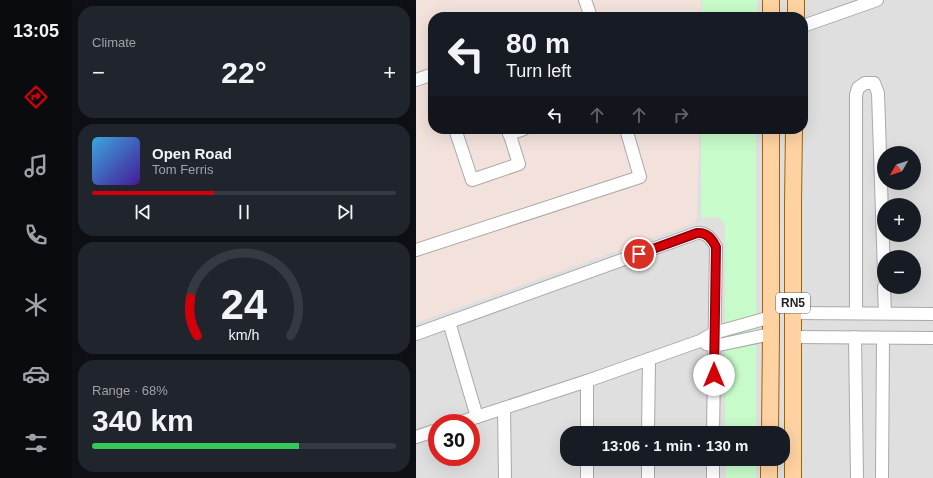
<!DOCTYPE html>
<meta charset="utf-8">
<style>
:root{--surface:#171b24;--page:#20242c;--text:#f1f3f6;--muted:#9ea1a6;--line:#363941;--accent:#d40009}
body{margin:0;font-family:Arial,sans-serif;background:var(--page);color:var(--text);height:100vh;display:flex;flex-direction:column;font-size:15px;white-space:nowrap}
*{box-sizing:border-box;margin:0}
p{font-size:13px;color:var(--muted)}
.icon{flex:none;width:22px;height:22px;fill:none;stroke:currentColor;stroke-width:2;stroke-linecap:round;stroke-linejoin:round}
.map{position:relative;flex:1;overflow:hidden}
.sheet{display:flex;flex-direction:column;gap:6px;padding:6px;background:#0d0f14;width:344px}
.sheet>*{flex:none}
.banner{position:absolute;left:12px;top:12px;width:380px;height:122px;border-radius:16px;box-shadow:0 4px 16px #0002;background:#171b24;color:var(--text);overflow:hidden}
.needle{width:26px;rotate:231deg}
.tools{position:absolute;left:461px;top:146px;display:grid;gap:8px}
.tools a{display:grid;place-items:center;width:44px;height:44px;border-radius:50%;background:var(--surface);box-shadow:0 4px 16px #0002;font-size:20px}
.speed{position:absolute;left:12px;top:414px;display:flex;gap:8px;font-size:20px;font-weight:700;text-align:center}
.speed>*{display:grid;place-content:center;width:52px;height:52px;border-radius:50%;background:var(--surface);box-shadow:0 4px 16px #0002;line-height:1}
.speed .limit{border:6px solid #d22;background:#fff;color:#111}
.pin{position:absolute;display:grid;place-items:center;width:34px;height:34px;color:#fff;margin:-17px;border:2px solid #fff;border-radius:50%;box-shadow:0 1px 4px #0007}
.me{position:absolute;width:44px;margin:-22px;rotate:0deg;stroke-linejoin:round;filter:drop-shadow(0 0 3px #0008)}
.turn{display:flex;align-items:center;gap:14px;height:84px;padding:0 12px;font-size:18px}
.turn .icon{width:52px;height:52px;stroke-width:2.5}
.turn b{display:block;font-size:28px;line-height:34px}
.lanes{display:flex;align-items:center;height:38px;padding:0 12px;background:#0003;justify-content:center;gap:20px;direction:ltr}
.lanes .off{opacity:.35}
.big{font-size:30px;font-weight:600;line-height:1.1}
.sheet .card{flex:1;display:flex;flex-direction:column;justify-content:center;gap:6px;min-width:0;padding:0 14px;border-radius:16px;background:var(--page)}
.sheet .dial{align-items:center;gap:0}
.dial svg{height:104px;overflow:visible;fill:none;stroke:var(--line);stroke-width:7;stroke-linecap:round;text-anchor:middle}
.dial text{fill:var(--text);stroke:none}
.song{display:flex;align-items:center;gap:12px}
.cover{width:48px;height:48px;border-radius:6px;background:linear-gradient(135deg,hsl(200 70% 55%),hsl(260 70% 35%))}
.played{height:4px;border-radius:2px;background:linear-gradient(90deg,var(--accent) 40%,var(--line) 40%)}
.keys{display:flex;justify-content:space-around;direction:ltr}
.heat{display:flex;justify-content:space-between;align-items:center;font-size:22px;direction:ltr}
.charge{height:6px;border-radius:3px;background:linear-gradient(90deg,#34c759 68%,var(--line) 0)}
.trip{position:absolute;left:144px;top:426px;width:230px;height:40px;border-radius:16px;background:var(--surface);box-shadow:0 4px 16px #0002;font-weight:600;line-height:40px;text-align:center}
main{display:flex;flex:1;min-height:0}
.menu{display:flex;flex-direction:column;width:72px;justify-content:space-around;align-items:center;background:#090b0e;color:var(--muted)}
.menu .icon{width:28px;height:28px}
.menu .selected{color:var(--accent)}
.menu b{font-size:18px;color:var(--text)}
.map>svg:first-child{display:block}
.residential{fill:#e0dfdf;fill-rule:evenodd}
.military{fill:#f3e2dc}
.park{fill:#c7fbc9}
.lines{fill:none;stroke-linecap:round;stroke-linejoin:round}
.minor-casing{stroke:#a9a9a9;stroke-width:14}
.major-casing{stroke:#a06400;stroke-width:18}
.minor{stroke:#fff;stroke-width:12}
.major{stroke:#fed2a2;stroke-width:16}
.route-casing{stroke:#8a0006;stroke-width:10}
.route{stroke:#d40009;stroke-width:7}
.labels{text-anchor:middle;stroke-width:3.5;stroke-linejoin:round;paint-order:stroke}
.shield{fill:#fff;stroke:#646464;stroke-width:1}
.shield-label{font-size:12px;font-weight:bold;fill:#222}
</style>
<main>
<nav class="menu">
<b>13:05</b>
<svg class="icon selected" aria-label="directions" viewBox="0 0 24 24"><path d="M12 3l9 9-9 9-9-9zM9 14v-3h6M13 9l2 2-2 2"/></svg>
<svg class="icon" aria-label="music" viewBox="0 0 24 24"><path d="M9 18V5l10-2v13"/><circle cx="6" cy="18" r="3"/><circle cx="16" cy="16" r="3"/></svg>
<svg class="icon" aria-label="phone" viewBox="0 0 24 24"><path d="M5 4h4l2 5-3 2q2 4 5 5l2-3 5 2v4C11 20 4 13 5 4z"/></svg>
<svg class="icon" aria-label="climate" viewBox="0 0 24 24"><path d="M12 3v18M4 7l16 10M4 17L20 7"/></svg>
<svg class="icon" aria-label="car" viewBox="0 0 24 24"><path d="M5 17H2v-5l4-1 3-4h7l3 4 3 1v5h-3M9 17h6M6 11h13"/><circle cx="7" cy="17" r="2"/><circle cx="17" cy="17" r="2"/></svg>
<svg class="icon" aria-label="filters" viewBox="0 0 24 24"><path d="M4 7h16M4 17h16"/><circle cx="9" cy="7" r="2"/><circle cx="15" cy="17" r="2"/></svg>
</nav>
<section class="sheet">
<div class="card"><p>Climate</p>
<div class="heat"><a>−</a><b class="big">22°</b><a>+</a></div>
</div>
<div class="card">
<div class="song"><i class="cover"></i><div><b>Open Road</b><p>Tom Ferris</p></div></div>
<div class="played"></div>
<div class="keys"><svg class="icon" aria-label="previous" viewBox="0 0 24 24"><path d="M18 5L8 12l10 7zM5 5v14"/></svg><svg class="icon" aria-label="pause" viewBox="0 0 24 24"><path d="M8 5v14M16 5v14"/></svg><svg class="icon" aria-label="next" viewBox="0 0 24 24"><path d="M6 5l10 7-10 7zM19 5v14"/></svg></div>
</div>
<div class="card dial"><svg viewBox="0 0 100 80">
<path d="M14 69A42 42 0 1 1 86 69"/>
<path d="M14 69A42 42 0 0 1 9 40" stroke="#d40009"/>
<text x="50" y="56" font-size="32" font-weight="700">24</text>
<text x="50" y="72" font-size="11">km/h</text>
</svg></div>
<div class="card"><p>Range · 68%</p><b class="big">340 km</b><div class="charge"></div></div>
</section>
<div class="map">
<svg width="517" height="478" viewBox="0 0 517 478">
<rect width="100%" height="100%" fill="#f2efe9"/>
<path class="residential" d="M0,0H517V478H0ZM17,17H387V129H17ZM468,153H498V183H468ZM468,205H498V235H468ZM468,257H498V287H468ZM21,423H55V457H21ZM151,433H367V459H151Z"/>
<path class="military" d="M0,0H285V17H17V129H283L281,218L278,223L0,323Z"/>
<g class="park">
<rect x="286" y="0" width="55" height="17"/>
<path d="M285,129H340V433H309V224L303,217L285,218Z"/>
<rect x="310" y="459" width="30" height="19"/>
</g>
<g class="lines">
<g class="minor-casing">
<g id="minor">
<path d="M169,0L175,17"/>
<path d="M387,26L461,0"/>
<path d="M0,80L17,74"/>
<path d="M39,129L56,180L103,164L92,129"/>
<path d="M93,134L108,129"/>
<path d="M0,250L224,177L210,129"/>
<path d="M468,287L469,313"/>
<path d="M377,313L517,314"/>
<path d="M440,313V95L442,88L449,83H458L462,93L468,273"/>
<path d="M33,322L61,417"/>
<path d="M0,334L281,233C291,232 296,239 300,247L297,433"/>
<path d="M377,337L517,338"/>
<path d="M439,337L441,478"/>
<path d="M290,344L298,346L355,334"/>
<path d="M88,408L89,478"/>
<path d="M42,423L171,381L284,341L298,333L355,317"/>
<path d="M171,433V381"/>
<path d="M232,433L233,359"/>
<path d="M0,437L21,430"/>
<path d="M171,478V459"/>
<path d="M232,478V459"/>
<path d="M297,478V459"/>
<path d="M466,478L467,338"/>
</g>
</g>
<g class="major-casing">
<g id="major">
<path d="M355,0V17"/>
<path d="M380,0V17"/>
<path d="M354,433L355,334V129"/>
<path d="M353,478V459"/>
<path d="M377,478V202L378,129"/>
</g>
</g>
<use href="#minor" class="minor"/>
<use href="#major" class="major"/>
</g>
<g class="lines">
<g class="route-casing">
<path id="route" d="M223,254L281,233C291,232 296,239 300,247L298,375"/>
</g>
<use href="#route" class="route"/>
</g>
<g class="labels">
<rect class="shield" x="360" y="293" width="34" height="20" rx="3"/>
<g class="shield-label">
<text x="377" y="307">RN5</text>
</g>
</g>
</svg>
<div class="tools">
<a><svg class="needle" viewBox="-14 -14 28 28"><path d="M0-13l5 13h-10z" fill="#e53935"/><path d="M0 13l5-13h-10z" fill="#9ea1a6"/></svg></a>
<a>+</a>
<a>−</a>
</div>
<div class="speed"><div class="limit">30</div></div>
<div class="pin" style="left:223px;top:254px;background:#d93025"><svg class="icon" aria-label="arrive" viewBox="0 0 24 24"><path d="M6 21V4h12l-3 4 3 4H6"/></svg></div>
<svg class="me" style="left:298px;top:375px" viewBox="-20 -20 40 40"><circle r="19" fill="#fff"/><path d="M0-13L10 11 0 6-10 11z" fill="#d40009"/></svg>
<div class="trip">13:06 · 1 min · 130 m</div>
<div class="banner">
<div class="turn"><svg class="icon" aria-label="left" viewBox="0 0 24 24"><path d="M17 20v-9H6M10 6l-5 5 5 5"/></svg><div><b>80 m</b>Turn left</div></div>
<div class="lanes"><svg class="icon" aria-label="left" viewBox="0 0 24 24"><path d="M17 20v-9H6M10 6l-5 5 5 5"/></svg><svg class="icon off" aria-label="ahead" viewBox="0 0 24 24"><path d="M12 20V5M6 11l6-6 6 6"/></svg><svg class="icon off" aria-label="ahead" viewBox="0 0 24 24"><path d="M12 20V5M6 11l6-6 6 6"/></svg><svg class="icon off" aria-label="right" viewBox="0 0 24 24"><path d="M7 20v-9h11M14 6l5 5-5 5"/></svg></div>
</div>
</div>
</main>
